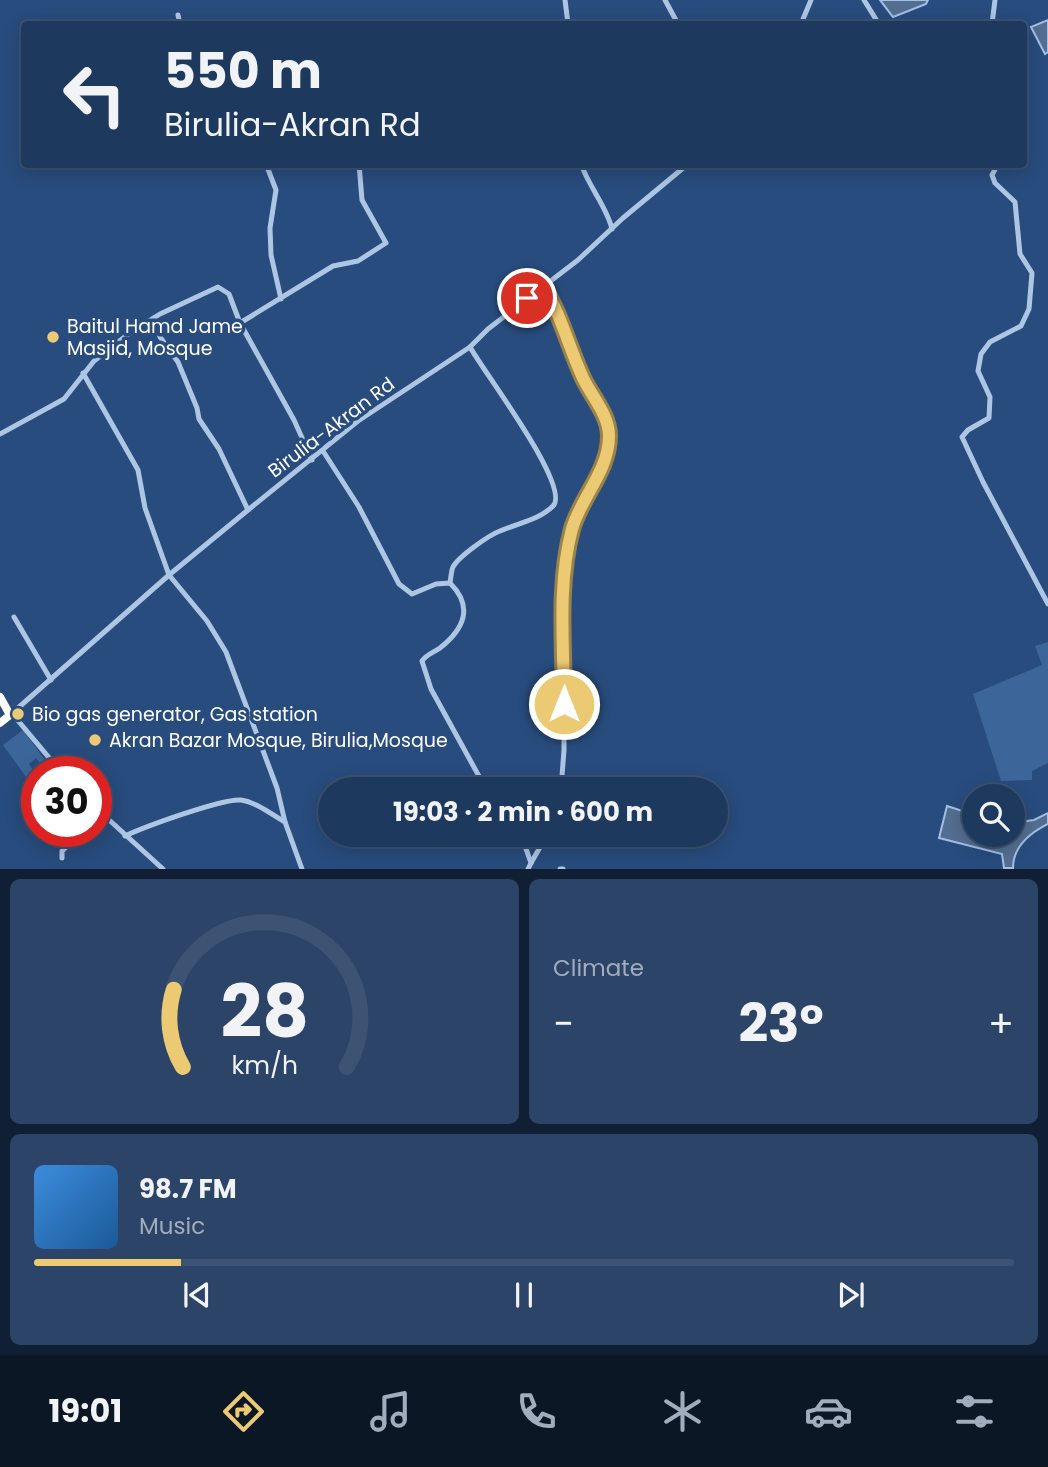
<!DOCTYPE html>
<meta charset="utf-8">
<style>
:root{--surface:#1e395e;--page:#2b4467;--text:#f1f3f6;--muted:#a1acbc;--line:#3c5373;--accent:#ecca74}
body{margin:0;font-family:Poppins,sans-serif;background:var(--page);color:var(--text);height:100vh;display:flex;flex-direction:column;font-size:26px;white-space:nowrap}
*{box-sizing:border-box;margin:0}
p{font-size:23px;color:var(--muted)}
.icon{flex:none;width:38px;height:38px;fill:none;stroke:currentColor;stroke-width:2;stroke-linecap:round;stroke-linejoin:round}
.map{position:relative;height:869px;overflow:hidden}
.details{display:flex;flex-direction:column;gap:10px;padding:10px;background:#101f34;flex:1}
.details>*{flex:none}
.banner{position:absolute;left:21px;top:21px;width:1006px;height:147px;border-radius:7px;box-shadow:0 4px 18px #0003,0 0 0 2px var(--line);background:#1e395e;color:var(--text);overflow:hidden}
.fabs{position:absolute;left:962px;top:784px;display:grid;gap:14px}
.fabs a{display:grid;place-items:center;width:63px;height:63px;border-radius:50%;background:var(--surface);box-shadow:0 4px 18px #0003,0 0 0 2px var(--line);font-size:35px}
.speed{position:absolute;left:21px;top:756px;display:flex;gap:14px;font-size:35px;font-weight:700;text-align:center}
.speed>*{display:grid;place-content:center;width:91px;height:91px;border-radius:50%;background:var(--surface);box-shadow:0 4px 18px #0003,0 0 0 2px var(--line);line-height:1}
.speed .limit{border:10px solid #d22;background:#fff;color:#111}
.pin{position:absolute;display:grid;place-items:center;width:60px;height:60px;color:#fff;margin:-30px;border:4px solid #fff;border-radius:50%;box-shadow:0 2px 7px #0007}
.me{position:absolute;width:77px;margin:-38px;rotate:0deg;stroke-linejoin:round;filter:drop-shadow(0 0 5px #0008)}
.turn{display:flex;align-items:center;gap:24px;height:147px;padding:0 28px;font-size:32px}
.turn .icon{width:91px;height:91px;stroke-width:2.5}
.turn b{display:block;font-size:49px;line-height:60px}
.big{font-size:52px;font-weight:700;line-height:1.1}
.details .card{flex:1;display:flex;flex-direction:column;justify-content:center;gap:10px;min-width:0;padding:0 24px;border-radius:10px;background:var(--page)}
.details .dial{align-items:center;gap:0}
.dial svg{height:182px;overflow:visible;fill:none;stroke:var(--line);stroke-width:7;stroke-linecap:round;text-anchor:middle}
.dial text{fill:var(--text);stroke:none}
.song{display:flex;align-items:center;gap:21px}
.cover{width:84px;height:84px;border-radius:10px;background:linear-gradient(135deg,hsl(210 70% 55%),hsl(210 70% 35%))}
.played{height:7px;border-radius:4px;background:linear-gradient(90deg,var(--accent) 15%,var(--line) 15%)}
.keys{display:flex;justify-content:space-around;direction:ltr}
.heat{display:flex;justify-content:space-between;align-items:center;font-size:38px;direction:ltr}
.details .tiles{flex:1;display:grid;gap:10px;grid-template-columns:1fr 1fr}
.card:last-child{grid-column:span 2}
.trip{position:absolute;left:318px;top:777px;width:410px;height:70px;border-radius:35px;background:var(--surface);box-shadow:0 4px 18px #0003,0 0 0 2px var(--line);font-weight:700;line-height:70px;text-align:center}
.tabs{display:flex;height:112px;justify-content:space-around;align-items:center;background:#0c1726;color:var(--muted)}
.tabs .icon{width:49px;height:49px}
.tabs .on{color:var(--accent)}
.tabs b{font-size:32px;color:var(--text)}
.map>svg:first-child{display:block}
.green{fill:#3c669a}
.water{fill:#546e91;stroke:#a2c0e5;stroke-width:2}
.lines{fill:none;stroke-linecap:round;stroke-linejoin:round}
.minor{stroke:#adc6e4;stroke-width:5}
.highway{stroke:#fff;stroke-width:8}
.route-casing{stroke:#99834b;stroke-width:18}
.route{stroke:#ecca74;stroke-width:12}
.poi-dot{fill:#ecca74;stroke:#284c7d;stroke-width:2.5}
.labels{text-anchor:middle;stroke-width:7;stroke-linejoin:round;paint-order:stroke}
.poi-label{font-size:19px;fill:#fff;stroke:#284c7d;text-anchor:start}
.street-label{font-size:19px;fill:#fff;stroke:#284c7d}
</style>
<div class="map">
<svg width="1048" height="869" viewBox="0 0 1048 869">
<rect width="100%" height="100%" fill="#284c7d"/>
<g class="green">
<path d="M1048,642V763L1032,771V780L1001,781L973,694L1042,665L1035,646Z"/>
<path d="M23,730L50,767L46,771L36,758L29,764L37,776L29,781L3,745Z"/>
</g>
<g class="water">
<path d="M880,0H928L926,4L893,17Z"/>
<path d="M1048,20V52L1045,54L1031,27Z"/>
<path d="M947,806L975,815V835H1013V823L1034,820L1048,813V824C1030,833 1013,847 1013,868H1004L1002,854L939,838Z"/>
</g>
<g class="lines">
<g class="minor">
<path d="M565,0L568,24"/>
<path d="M665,0L678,24"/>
<path d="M864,0L877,21L882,24"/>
<path d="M178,15L180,24"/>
<path d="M801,24L811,0"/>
<path d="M992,24L995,0"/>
<path d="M266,164L276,190L270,228L271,255L281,299"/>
<path d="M581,164C589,187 607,207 612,229"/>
<path d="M998,164L992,175L995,183L1015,202L1020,254L1032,273L1029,309L1021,326L990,342L981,354L978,371L990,397L989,418L968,430L962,437L983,482L1048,604"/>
<path d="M543,286L552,301L584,379L605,417L609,436L602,468L583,502L572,529L564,582V750L561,789"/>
<path d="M154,318L160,337L178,362L197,408L199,419L219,449L248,510"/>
<path d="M240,323L333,266L358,261L386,243L362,200L359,164"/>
<path d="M83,373L138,470L145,508L169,575L207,621L226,652L277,788L285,822L302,869"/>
<path d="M0,434L64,399L94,361L131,332L160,314L218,287L229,294L240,323L294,420L312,460"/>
<path d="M323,451L359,507L399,584L412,594L436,584L450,583C474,607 464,629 440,648C433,653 427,654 422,661L431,689L486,789"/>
<path d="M450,583C451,578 451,571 453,567C458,557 489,535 500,531C518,523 539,520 553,506C572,487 483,371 470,347"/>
<path d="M14,617L51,680"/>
<path d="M61,772L15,717L10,715L169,575L248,510L358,421L470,347L488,329L578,260L623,218L688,164"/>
<path d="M96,808L163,869"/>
<path d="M518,835L524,843L531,863L528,869"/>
<path d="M125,836C144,827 223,798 241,800C256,802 272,815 285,822"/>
<path d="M62,858V851L84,831"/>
<path d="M531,863L547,835"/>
<path d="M560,869H563"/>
</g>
<path class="highway" d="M0,697L10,715L0,723"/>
</g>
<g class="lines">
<g class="route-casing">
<path id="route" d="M527,298L543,286C561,314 569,348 583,378C592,397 609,415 609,436C609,471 581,497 572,529C557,585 564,647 564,704"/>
</g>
<use href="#route" class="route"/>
</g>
<g class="poi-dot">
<circle cx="53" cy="337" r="7"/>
<circle cx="18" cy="714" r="7"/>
<circle cx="95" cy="740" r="7"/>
</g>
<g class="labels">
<g class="poi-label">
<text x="67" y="333">Baitul Hamd Jame<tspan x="67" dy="22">Masjid, Mosque</tspan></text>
<text x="32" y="721">Bio gas generator, Gas station</text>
<text x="109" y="747">Akran Bazar Mosque, Birulia,Mosque</text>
</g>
<g class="street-label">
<text transform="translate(331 427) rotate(-37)" y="7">Birulia-Akran Rd</text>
</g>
</g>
</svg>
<div class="fabs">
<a><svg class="icon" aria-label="search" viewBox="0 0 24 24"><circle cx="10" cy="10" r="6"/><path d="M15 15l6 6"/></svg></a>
</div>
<div class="speed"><div class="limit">30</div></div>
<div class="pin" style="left:527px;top:298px;background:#d93025"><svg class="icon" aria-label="arrive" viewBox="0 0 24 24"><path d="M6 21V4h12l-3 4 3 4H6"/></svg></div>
<svg class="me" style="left:564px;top:704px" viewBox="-20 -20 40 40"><circle r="17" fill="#ecca74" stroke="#fff" stroke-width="3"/><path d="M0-11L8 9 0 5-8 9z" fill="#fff"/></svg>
<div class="trip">19:03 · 2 min · 600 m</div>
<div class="banner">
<div class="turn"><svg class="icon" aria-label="left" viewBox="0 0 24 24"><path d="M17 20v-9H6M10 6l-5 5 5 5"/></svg><div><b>550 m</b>Birulia-Akran Rd</div></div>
</div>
</div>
<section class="details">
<div class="tiles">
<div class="card dial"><svg viewBox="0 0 100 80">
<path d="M14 69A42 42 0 1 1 86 69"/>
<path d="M14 69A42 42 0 0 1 10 35" stroke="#ecca74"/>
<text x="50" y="56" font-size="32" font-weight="700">28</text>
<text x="50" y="72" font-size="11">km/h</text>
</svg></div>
<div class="card"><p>Climate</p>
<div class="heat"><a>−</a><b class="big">23°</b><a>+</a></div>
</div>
<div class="card">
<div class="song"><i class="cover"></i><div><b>98.7 FM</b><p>Music</p></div></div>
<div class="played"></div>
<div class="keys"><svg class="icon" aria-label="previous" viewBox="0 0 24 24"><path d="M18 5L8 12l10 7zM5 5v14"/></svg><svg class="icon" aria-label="pause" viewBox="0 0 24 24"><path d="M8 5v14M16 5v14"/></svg><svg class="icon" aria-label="next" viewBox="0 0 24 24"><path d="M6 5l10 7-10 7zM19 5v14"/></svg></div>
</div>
</div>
</section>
<nav class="tabs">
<b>19:01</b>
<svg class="icon on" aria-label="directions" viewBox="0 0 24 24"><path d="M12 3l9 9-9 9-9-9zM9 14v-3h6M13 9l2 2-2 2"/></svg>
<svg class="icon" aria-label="music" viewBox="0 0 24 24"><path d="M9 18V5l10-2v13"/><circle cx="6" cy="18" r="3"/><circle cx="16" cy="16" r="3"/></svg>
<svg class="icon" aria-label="phone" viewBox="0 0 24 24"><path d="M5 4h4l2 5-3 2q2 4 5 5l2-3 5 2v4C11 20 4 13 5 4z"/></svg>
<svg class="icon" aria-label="climate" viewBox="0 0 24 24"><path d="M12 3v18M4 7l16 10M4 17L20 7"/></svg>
<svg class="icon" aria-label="car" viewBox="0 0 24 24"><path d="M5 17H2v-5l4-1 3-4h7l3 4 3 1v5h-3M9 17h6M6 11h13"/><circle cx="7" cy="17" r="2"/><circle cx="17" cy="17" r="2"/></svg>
<svg class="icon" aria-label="filters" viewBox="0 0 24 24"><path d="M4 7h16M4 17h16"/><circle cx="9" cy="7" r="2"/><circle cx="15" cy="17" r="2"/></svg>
</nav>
